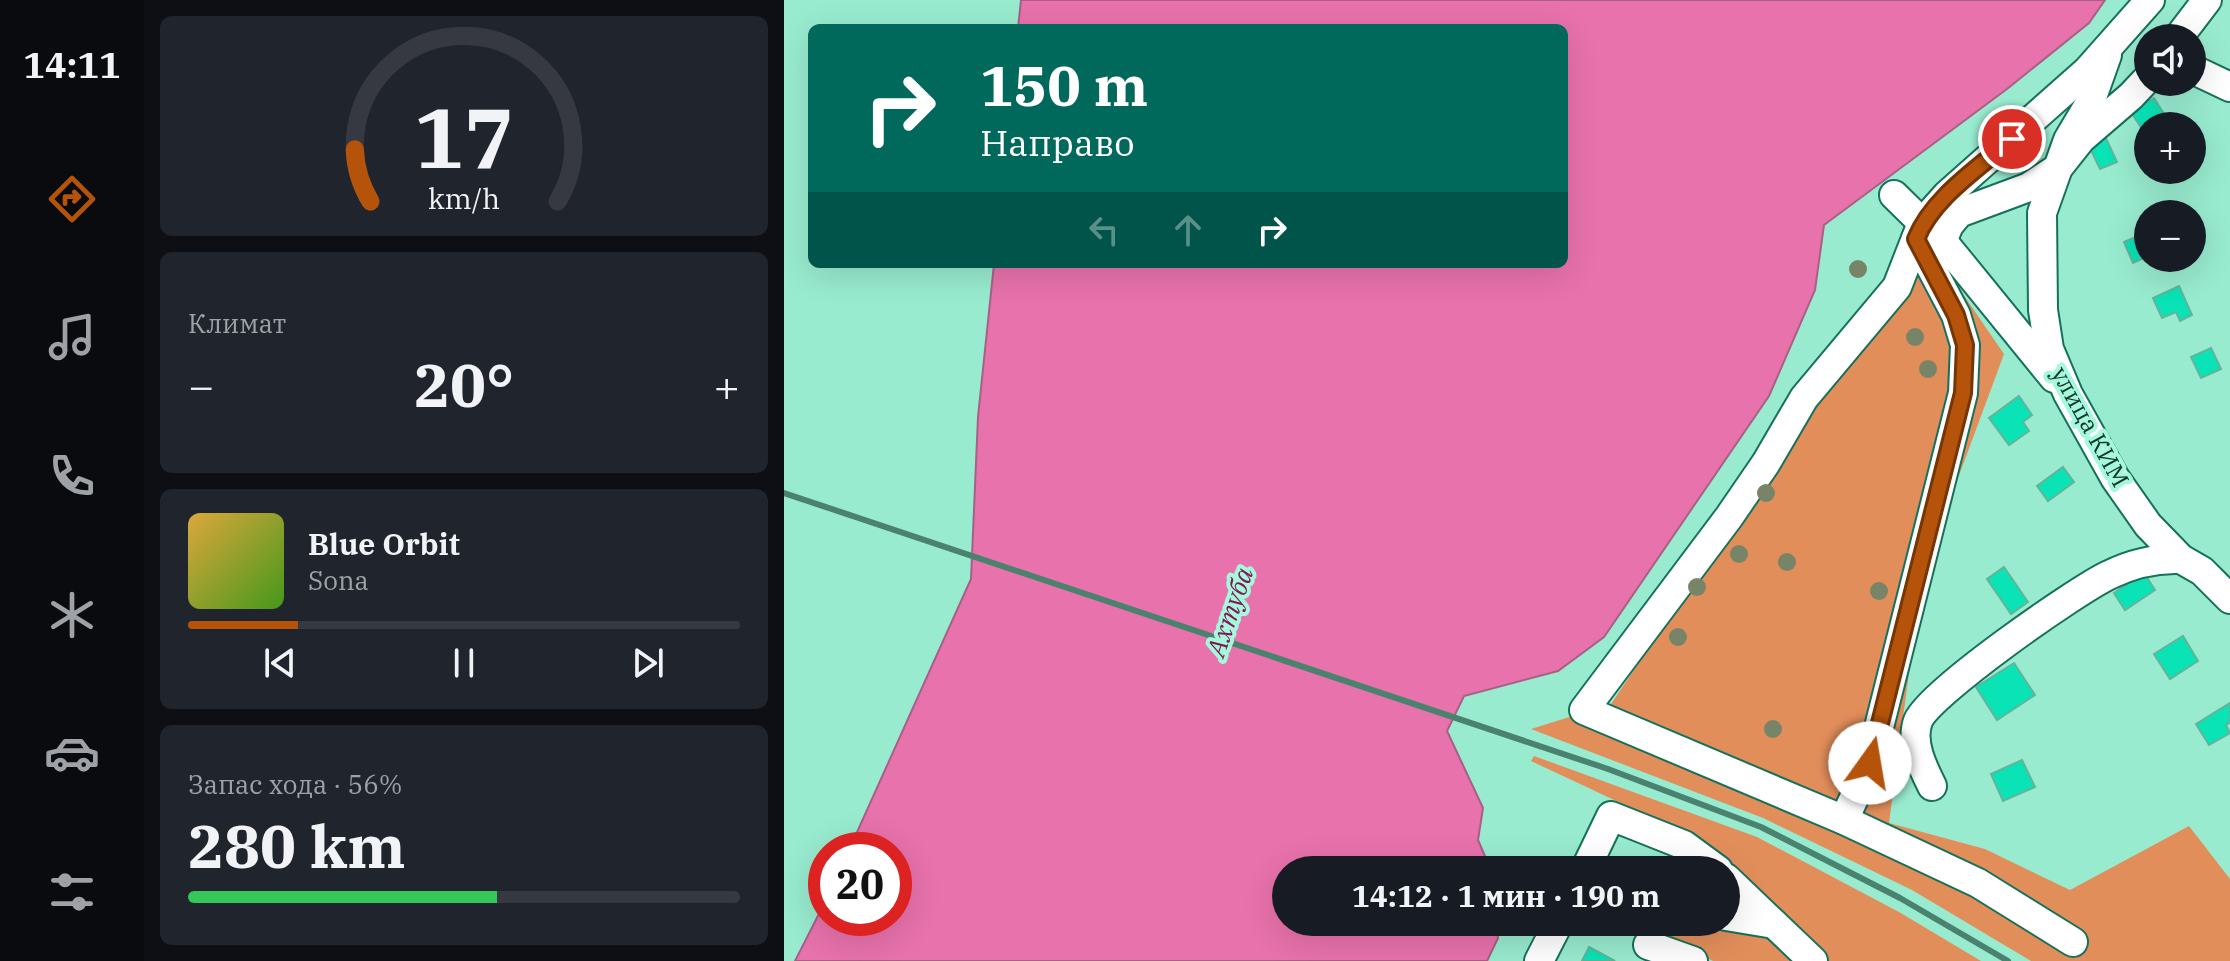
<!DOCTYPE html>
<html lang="ru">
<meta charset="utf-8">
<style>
:root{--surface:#171b24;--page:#20242c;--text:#f1f3f6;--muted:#9ea1a6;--line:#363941;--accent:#b45309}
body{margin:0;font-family:"IBM Plex Serif",serif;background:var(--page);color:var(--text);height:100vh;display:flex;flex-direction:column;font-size:30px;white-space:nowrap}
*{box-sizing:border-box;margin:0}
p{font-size:26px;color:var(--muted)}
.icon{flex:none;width:44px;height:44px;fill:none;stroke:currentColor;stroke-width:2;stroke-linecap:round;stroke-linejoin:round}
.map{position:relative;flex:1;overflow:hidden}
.details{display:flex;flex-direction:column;gap:16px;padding:16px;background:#0d0f14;width:640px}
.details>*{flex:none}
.top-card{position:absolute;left:24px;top:24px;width:760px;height:244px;border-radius:12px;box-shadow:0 8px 32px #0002;background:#00695c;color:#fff;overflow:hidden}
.controls{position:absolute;left:1350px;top:24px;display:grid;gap:16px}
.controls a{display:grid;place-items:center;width:72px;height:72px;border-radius:50%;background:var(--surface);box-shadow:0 8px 32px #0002;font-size:40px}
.speed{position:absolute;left:24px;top:832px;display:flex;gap:16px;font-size:40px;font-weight:700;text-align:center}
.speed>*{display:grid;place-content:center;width:104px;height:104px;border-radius:50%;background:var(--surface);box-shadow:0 8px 32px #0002;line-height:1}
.speed .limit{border:12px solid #d22;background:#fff;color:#111}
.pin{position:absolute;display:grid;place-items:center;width:68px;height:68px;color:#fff;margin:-34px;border:4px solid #fff;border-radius:50%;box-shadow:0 2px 8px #0007}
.me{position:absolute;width:88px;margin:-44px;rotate:13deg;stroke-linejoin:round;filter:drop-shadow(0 0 6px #0008)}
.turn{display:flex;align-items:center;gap:28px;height:168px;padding:0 40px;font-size:36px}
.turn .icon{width:104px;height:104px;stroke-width:2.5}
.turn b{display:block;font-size:56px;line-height:68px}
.lanes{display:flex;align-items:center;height:76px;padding:0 40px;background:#0003;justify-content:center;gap:40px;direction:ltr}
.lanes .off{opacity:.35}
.big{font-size:60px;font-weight:700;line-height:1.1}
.details .tile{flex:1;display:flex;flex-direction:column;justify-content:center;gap:12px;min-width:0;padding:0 28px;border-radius:12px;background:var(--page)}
.details .dial{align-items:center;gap:0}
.dial svg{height:208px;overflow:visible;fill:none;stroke:var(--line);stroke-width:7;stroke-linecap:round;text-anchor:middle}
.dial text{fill:var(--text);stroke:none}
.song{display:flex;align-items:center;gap:24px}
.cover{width:96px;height:96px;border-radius:12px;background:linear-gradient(135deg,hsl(40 70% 55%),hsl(100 70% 35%))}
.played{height:8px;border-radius:4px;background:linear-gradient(90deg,var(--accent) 20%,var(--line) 20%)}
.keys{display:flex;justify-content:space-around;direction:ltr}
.heat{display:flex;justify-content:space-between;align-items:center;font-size:44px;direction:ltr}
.charge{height:12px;border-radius:6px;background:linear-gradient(90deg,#34c759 56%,var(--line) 0)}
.trip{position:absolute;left:488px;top:856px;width:468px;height:80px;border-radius:40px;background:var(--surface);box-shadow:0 8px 32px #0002;font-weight:700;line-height:80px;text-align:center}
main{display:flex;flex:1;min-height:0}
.menu{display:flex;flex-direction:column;width:144px;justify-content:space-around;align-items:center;background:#090b0e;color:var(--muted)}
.menu .icon{width:56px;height:56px}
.menu .active{color:var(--accent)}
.menu b{font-size:36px;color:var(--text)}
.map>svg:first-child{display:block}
.green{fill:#e28e5b}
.water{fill:#e872ac;stroke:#a86085;stroke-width:2}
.building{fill:#09e3b6;stroke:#62b49a;stroke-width:2}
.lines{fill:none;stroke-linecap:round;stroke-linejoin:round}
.minor-casing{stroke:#15715a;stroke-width:32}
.minor{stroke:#fff;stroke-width:28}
.rail{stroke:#4a826f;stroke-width:6}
.tree{fill:#778468}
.route-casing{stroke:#753606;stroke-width:20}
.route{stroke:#b45309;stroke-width:14}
.labels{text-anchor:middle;stroke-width:8;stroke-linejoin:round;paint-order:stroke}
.street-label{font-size:24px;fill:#12362b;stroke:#a5f8dc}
.water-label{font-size:26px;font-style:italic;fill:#811754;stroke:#a5f8dc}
</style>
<main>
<nav class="menu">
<b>14:11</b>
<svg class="icon active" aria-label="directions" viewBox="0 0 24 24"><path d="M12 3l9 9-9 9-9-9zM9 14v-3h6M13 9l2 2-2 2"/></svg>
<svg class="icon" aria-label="music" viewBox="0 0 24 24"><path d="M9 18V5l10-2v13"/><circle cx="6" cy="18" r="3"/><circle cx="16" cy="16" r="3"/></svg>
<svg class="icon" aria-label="phone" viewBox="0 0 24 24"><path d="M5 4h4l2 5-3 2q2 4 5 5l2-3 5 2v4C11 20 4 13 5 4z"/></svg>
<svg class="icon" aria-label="climate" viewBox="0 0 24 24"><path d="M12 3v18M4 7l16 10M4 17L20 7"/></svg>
<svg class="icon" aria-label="car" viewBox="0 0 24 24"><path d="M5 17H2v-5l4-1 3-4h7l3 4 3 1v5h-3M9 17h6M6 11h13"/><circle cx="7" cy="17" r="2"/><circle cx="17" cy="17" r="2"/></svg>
<svg class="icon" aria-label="filters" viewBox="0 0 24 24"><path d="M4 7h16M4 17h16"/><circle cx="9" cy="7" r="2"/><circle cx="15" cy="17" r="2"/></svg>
</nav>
<section class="details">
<div class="tile dial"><svg viewBox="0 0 100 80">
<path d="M14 69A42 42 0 1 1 86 69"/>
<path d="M14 69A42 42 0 0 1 8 49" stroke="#b45309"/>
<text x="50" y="56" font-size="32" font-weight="700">17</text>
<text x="50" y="72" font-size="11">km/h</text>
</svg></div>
<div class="tile"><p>Климат</p>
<div class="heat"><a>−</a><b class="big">20°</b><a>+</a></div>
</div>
<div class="tile">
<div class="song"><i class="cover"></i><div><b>Blue Orbit</b><p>Sona</p></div></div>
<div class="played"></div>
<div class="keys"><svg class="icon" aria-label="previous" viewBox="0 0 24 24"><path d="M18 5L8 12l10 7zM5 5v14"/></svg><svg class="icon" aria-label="pause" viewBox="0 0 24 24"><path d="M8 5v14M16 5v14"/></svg><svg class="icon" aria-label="next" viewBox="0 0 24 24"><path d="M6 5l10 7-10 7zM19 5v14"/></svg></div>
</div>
<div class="tile"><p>Запас хода · 56%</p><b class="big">280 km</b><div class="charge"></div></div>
</section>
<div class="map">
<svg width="1446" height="961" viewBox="0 0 1446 961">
<rect width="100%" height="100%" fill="#98ebcf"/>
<g class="green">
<path d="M1146,246L1220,354L1160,516L1129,643L1105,823L1201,849L1286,890L1405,826L1446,879V961H1247L1128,890L979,818L747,729L827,704L1012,429Z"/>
<path d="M750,756L973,837L1115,912L1197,961H929L913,952L821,922H934L974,930L875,821L747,761Z"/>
</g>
<path class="water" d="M237,0H1321L1305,23L1223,89L1040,225L1031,290L985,396L820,637L774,671L680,696L663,731L699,808L694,840L707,870H502V922H713L714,938L703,961H11L42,900V918H110V850H65L187,579L194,417L210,264H780V28H234Z"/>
<g class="building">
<path d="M1370,98L1382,117L1369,126H1364L1360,132L1347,112Z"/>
<path d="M1320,134L1333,162L1316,169L1303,142Z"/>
<path d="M1364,221V256L1349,263L1340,242L1359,234L1355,224Z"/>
<path d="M1395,286L1408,315L1396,321L1392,312L1378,318L1369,298Z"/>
<path d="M1427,348L1437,369L1417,378L1407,357Z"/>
<path d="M1235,396L1248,415L1239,422L1245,431L1225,445L1205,418Z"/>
<path d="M1279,467L1290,482L1264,501L1253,486Z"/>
<path d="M1220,567L1244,602L1227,614L1203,579Z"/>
<path d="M1360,573L1371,590L1341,610L1330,593Z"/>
<path d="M1399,636L1414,661L1386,679L1370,654Z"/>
<path d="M1230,663L1251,695L1213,720L1192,687Z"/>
<path d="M1446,703V723L1442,725L1446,733L1425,745L1412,724Z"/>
<path d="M1238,760L1251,787L1219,801L1207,774Z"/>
<path d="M805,947L831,961H798Z"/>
</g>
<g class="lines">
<g class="minor-casing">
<g id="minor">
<path d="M1394,38L1423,0"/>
<path d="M1408,69L1446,87"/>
<path d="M1364,78L1347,96L1297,139L1274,168L1258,213L1259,310L1265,349L1284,394L1331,478L1364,525L1397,559L1418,571L1446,599"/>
<path d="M1110,195L1165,249L1270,378"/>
<path d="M1158,242L1165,225L1175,213L1245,187L1274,168L1284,140L1306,103L1323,55"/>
<path d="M1148,786C1139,768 1126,742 1134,721C1145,693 1293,590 1325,575C1349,563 1371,558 1397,559"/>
<path d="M1060,820L1086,763L1179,393L1181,345L1172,315L1132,239"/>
<path d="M801,870L827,816L900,845L934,870"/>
<path d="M942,878L1029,961"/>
<path d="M942,916L990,924"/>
<path d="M1289,942L1194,883L1060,820L800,710L945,517L982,463L1020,398L1113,287L1138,223L1163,195L1303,71L1366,0"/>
<path d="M864,945L909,961"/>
<path d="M755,961L775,922"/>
</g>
</g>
<use href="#minor" class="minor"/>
<path class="rail" d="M0,493L824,769L977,827L1116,898L1224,961"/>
</g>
<g class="tree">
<circle cx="1074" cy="269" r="9"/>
<circle cx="1131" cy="337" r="9"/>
<circle cx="1144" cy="369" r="9"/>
<circle cx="982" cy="493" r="9"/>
<circle cx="955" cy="554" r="9"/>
<circle cx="1003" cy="562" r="9"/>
<circle cx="913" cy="587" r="9"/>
<circle cx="1095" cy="591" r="9"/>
<circle cx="894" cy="637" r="9"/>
<circle cx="989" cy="729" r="9"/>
</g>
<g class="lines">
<g class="route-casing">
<path id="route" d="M1086,763L1179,393L1181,345L1172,315L1132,239C1149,197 1195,168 1228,139"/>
</g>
<use href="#route" class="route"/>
</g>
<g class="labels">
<g class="street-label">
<text transform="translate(1306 427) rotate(61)" y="8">улица КИМ</text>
</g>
<g class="water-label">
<text transform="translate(446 612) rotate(-71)" y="9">Ахтуба</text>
</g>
</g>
</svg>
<div class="controls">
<a><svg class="icon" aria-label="sound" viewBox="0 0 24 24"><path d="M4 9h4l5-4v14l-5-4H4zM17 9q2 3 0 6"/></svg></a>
<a>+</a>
<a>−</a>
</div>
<div class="speed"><div class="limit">20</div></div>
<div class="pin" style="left:1228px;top:139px;background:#d93025"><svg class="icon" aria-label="arrive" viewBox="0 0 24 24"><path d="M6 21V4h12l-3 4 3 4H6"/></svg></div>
<svg class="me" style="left:1086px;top:763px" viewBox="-20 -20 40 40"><circle r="19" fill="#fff"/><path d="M0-13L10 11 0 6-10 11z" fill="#b45309"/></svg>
<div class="trip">14:12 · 1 мин · 190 m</div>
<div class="top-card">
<div class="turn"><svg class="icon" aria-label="right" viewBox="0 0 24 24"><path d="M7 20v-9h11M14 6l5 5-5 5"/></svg><div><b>150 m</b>Направо</div></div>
<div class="lanes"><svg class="icon off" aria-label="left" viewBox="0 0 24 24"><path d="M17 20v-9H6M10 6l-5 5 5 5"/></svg><svg class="icon off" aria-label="ahead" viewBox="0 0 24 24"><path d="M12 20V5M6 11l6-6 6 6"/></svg><svg class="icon" aria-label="right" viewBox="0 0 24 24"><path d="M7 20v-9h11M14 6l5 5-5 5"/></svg></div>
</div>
</div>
</main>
